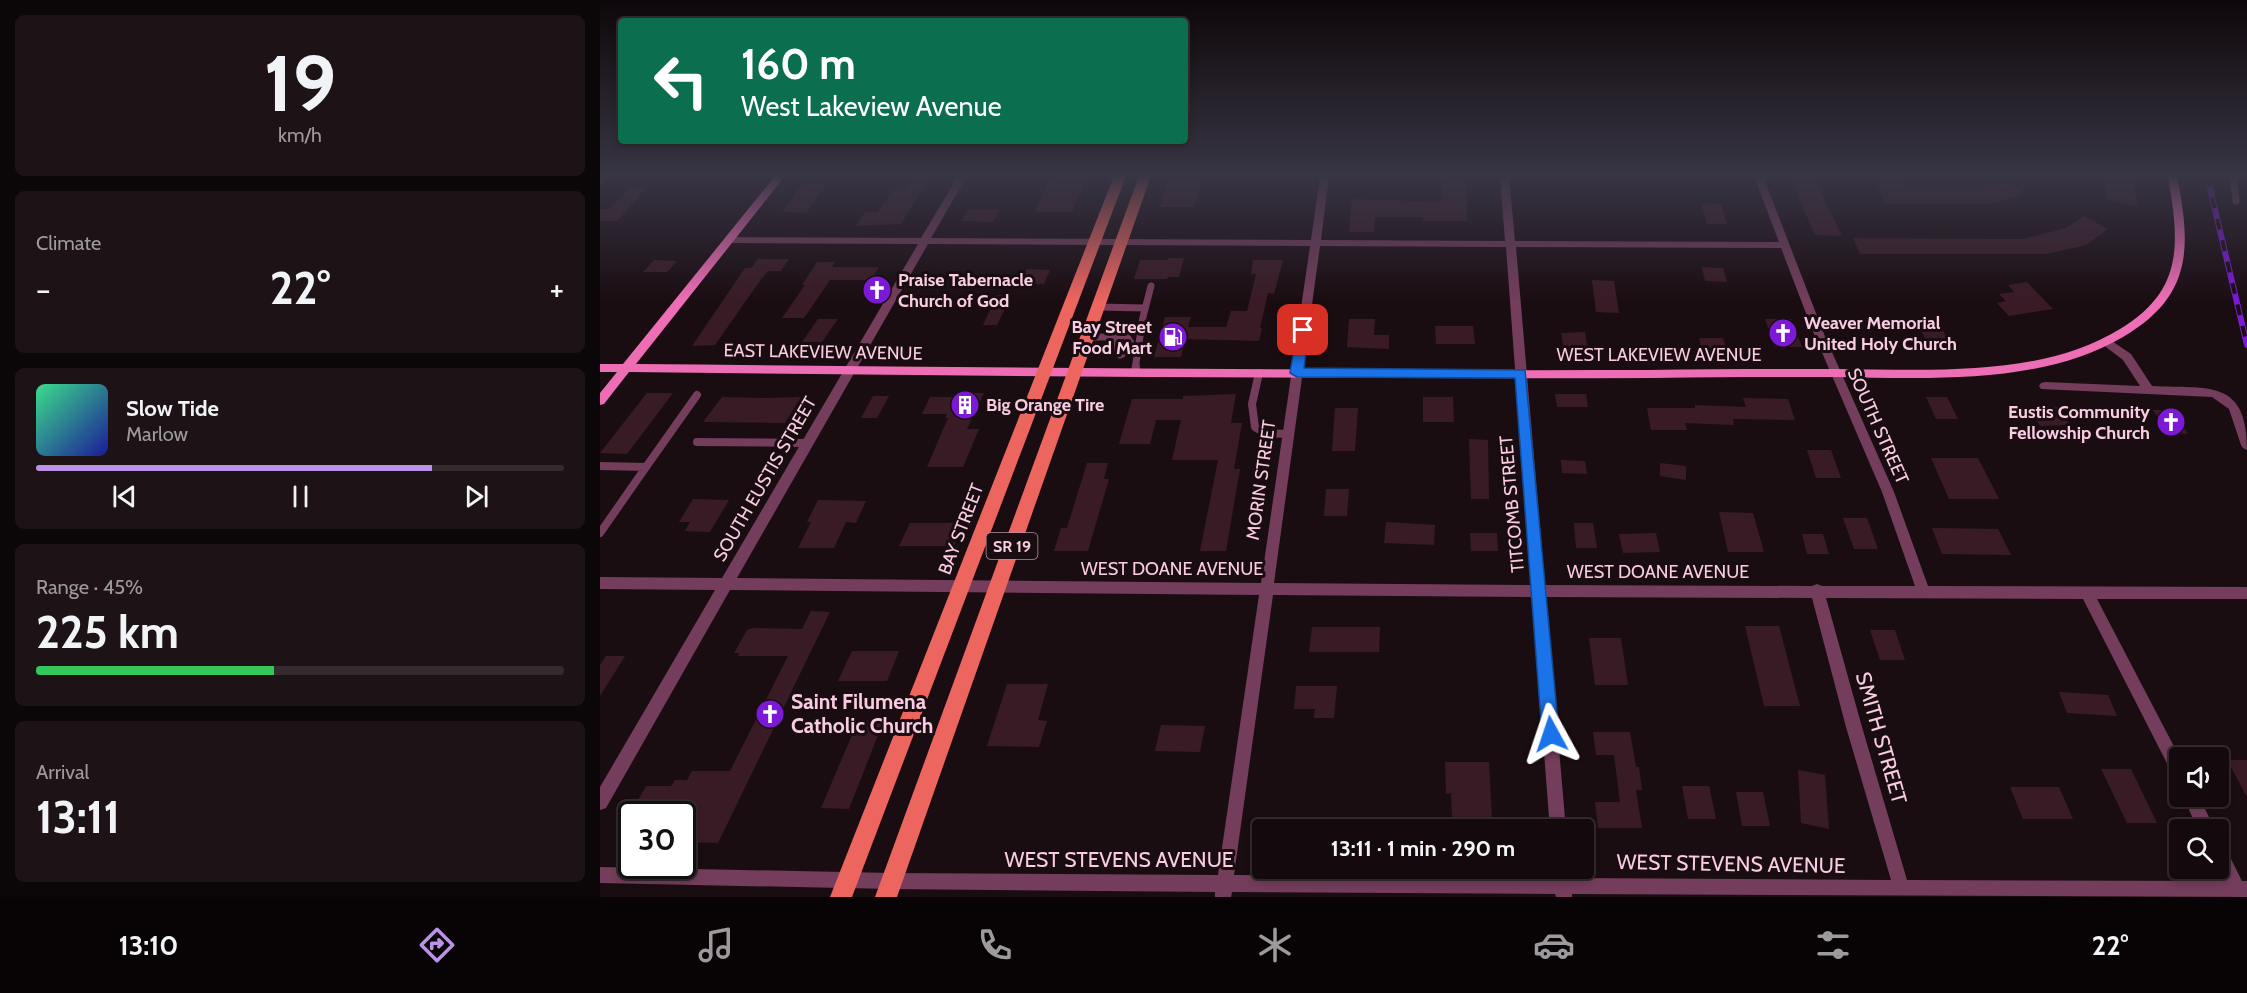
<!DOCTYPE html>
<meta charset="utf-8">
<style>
:root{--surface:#140a0e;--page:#1d1317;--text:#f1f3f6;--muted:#9d9a9e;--line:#332b2e;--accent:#bc91e8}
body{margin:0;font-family:Cabin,sans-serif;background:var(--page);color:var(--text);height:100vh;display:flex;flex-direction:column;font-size:22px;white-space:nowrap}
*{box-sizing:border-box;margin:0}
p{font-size:20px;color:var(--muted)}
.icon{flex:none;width:33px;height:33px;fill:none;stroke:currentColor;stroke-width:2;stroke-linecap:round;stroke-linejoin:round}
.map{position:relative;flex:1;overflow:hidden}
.details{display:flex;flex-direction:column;gap:15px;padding:15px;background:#0b0608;width:600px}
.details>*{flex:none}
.hud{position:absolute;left:18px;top:18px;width:570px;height:126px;border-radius:6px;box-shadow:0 3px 9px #0003,0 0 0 2px var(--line);background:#0b6e4f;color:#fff;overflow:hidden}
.controls{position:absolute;left:1569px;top:747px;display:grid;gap:12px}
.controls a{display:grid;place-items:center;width:60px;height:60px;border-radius:6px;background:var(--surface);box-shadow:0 3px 9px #0003,0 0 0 2px var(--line);font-size:30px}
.speed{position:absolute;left:18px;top:801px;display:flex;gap:12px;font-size:30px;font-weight:700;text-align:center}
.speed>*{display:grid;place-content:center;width:78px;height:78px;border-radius:50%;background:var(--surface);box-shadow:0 3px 9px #0003,0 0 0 2px var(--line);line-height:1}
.speed .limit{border:3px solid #111;border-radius:9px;background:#fff;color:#111}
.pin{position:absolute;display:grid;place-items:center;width:51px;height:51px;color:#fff;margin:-26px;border-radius:12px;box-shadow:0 3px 9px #0006}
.me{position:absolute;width:66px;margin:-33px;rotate:355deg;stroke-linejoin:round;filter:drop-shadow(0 0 4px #0008)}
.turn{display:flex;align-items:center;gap:21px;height:126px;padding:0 24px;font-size:27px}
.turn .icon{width:78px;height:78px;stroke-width:2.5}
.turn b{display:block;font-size:42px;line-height:51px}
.big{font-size:45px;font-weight:700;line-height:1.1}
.details .tile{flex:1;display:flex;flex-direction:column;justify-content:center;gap:9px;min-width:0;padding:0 21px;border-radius:9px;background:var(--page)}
.details .dial{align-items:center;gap:0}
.dial b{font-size:78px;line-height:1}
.song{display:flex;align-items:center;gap:18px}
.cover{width:72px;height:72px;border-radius:9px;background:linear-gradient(135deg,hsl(150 70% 55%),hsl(240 70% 35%))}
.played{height:6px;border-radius:3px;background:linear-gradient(90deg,var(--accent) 75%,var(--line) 75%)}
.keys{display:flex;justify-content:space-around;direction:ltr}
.heat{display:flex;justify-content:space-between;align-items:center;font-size:33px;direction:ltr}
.charge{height:9px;border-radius:4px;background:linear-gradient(90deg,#34c759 45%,var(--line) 0)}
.trip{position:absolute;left:652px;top:819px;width:342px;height:60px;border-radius:6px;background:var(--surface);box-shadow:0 3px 9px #0003,0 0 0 2px var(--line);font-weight:700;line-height:60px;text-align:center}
.menu{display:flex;height:96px;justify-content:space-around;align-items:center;background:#080406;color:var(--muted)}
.menu .icon{width:42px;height:42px}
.menu .selected{color:var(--accent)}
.menu b{font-size:27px;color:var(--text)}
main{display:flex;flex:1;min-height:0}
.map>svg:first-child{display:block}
.building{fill:#391b26}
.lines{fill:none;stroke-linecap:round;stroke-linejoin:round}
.lane-far1{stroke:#743d5b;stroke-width:7}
.lane{stroke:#743d5b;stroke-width:8}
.street{fill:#743d5b;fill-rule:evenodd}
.secondary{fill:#ee6eb5;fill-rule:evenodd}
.primary{fill:#ec655f;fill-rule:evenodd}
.rail-casing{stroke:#7c19d7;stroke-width:6}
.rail{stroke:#1a0d12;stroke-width:4;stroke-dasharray:11;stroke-linecap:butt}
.route{fill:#1a73e8;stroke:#114b97;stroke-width:1.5}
.labels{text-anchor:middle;stroke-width:6;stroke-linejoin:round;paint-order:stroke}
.shield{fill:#1a0d12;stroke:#b693a3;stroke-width:1.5}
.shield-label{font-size:16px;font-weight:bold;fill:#f9cce1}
.poi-label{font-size:18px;font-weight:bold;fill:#f9cce1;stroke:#1a0d12;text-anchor:start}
.street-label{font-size:18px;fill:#f9cce1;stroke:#1a0d12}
.near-poi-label{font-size:21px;font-weight:bold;fill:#f9cce1;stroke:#1a0d12;text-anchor:start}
.near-street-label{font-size:21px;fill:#f9cce1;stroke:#1a0d12}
</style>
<main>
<section class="details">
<div class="tile dial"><b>19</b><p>km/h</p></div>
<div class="tile"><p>Climate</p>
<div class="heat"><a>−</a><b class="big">22°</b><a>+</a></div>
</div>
<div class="tile">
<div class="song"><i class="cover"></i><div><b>Slow Tide</b><p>Marlow</p></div></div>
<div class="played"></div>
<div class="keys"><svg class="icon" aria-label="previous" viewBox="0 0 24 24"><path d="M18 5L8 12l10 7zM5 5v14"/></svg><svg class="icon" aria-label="pause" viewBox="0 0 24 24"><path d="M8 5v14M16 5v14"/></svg><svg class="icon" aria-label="next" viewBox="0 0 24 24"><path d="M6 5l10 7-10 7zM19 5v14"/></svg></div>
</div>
<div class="tile"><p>Range · 45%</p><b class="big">225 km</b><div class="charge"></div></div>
<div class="tile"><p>Arrival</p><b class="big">13:11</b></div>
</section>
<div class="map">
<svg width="1647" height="897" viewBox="0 0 1647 897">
<rect width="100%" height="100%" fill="#1a0d12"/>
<g class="building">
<path d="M313,176H330L301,224L256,226L265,212H278L292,190H305Z"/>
<path d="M451,176H487L472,212H435Z"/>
<path d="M1189,176H1214L1242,236L1215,235Z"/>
<path d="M1275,176H1300L1307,189H1360L1361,191L1407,181L1425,195L1388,204H1285L1277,187H1281Z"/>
<path d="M1503,176H1532L1538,206L1507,200Z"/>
<path d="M568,179L602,180L594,207H560Z"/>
<path d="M842,179H867V221H823V217H775L774,232H749L752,199L841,202Z"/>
<path d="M202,184H227L206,213L182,212Z"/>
<path d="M30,187L47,188L17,221H0V209H9Z"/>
<path d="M1101,203L1121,204L1127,224H1107Z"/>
<path d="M369,209L400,210L393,222L361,221Z"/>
<path d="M1484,216L1508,229L1486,245L1447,254H1260L1253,238L1422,239L1466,228Z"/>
<path d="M568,258H584L579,277H568L567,279H534L540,260H568Z"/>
<path d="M158,259H189L181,271H168L162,278L115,345L92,346L145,268H151Z"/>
<path d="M54,260L77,261L67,272H43Z"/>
<path d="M653,260H683L674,294L668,293L660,328H662L659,341L585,339L581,357H554L565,317H591L588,327H626L631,311H647L656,274H651Z"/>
<path d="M217,262H235L232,267H279L271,280H230L204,318H182L205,285H202Z"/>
<path d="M1102,267L1123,268L1127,282L1105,281Z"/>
<path d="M427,269L450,270L444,284L421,283Z"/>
<path d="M992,280L1014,281L1019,313L996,312Z"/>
<path d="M1427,282L1453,309L1409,316L1397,303L1406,301L1399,294L1414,292L1408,285Z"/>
<path d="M397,295L411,296L397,325H383Z"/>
<path d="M218,319H238L222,342H202Z"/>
<path d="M749,319H775L774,335H789V349L747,347Z"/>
<path d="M1165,319H1191L1202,347H1175Z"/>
<path d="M835,326H873L875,344H836Z"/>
<path d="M1320,329H1342L1349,341L1327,342Z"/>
<path d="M985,332L987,346H963L961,333Z"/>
<path d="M1099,338H1123L1128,354H1103Z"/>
<path d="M358,392L384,393L367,429H379L363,467H327L348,418H345L347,414H322L330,397H355Z"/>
<path d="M47,393H73L27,454L0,453Z"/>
<path d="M636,394L631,423H642L634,469H640L626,551H600L618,460H572L581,420H556L550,444H519L532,399H583V396Z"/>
<path d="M955,394H986L988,407H957Z"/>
<path d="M273,396H289L277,418H261Z"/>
<path d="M122,397L166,398L201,397L185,423L103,422Z"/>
<path d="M823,397H853L854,422H823Z"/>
<path d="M1326,397H1347L1358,419H1336Z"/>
<path d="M1143,398L1188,399L1195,420L1133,419L1134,425L1085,423L1087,430H1051L1047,408H1095V405L1146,407Z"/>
<path d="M1429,407H1458L1470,425L1440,426Z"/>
<path d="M735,408H758L755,451H732Z"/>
<path d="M1553,410H1573L1588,434L1568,433Z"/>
<path d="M869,439L888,440L889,499H871Z"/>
<path d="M1207,450H1231L1241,478H1216Z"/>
<path d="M1331,458H1378L1399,499H1349Z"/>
<path d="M961,460L985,461L987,474L962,473Z"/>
<path d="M487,463H508L504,479H509L488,551H454L461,528H467Z"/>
<path d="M1060,463L1086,466V480L1060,476Z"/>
<path d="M726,489H749L747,516H724Z"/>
<path d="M93,499L129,500L110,532L85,531L90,522H79Z"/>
<path d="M218,500L266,501L256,523L246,522L234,548H198L211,522H207Z"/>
<path d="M1119,512L1153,513L1164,552H1128Z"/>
<path d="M1243,518H1267L1278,549H1254Z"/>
<path d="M786,522L835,525L834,545L784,543Z"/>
<path d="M310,523H363L354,546H299Z"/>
<path d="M974,523H993L997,548H976Z"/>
<path d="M1332,528L1398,529L1411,555L1342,554Z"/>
<path d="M870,533H897L898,551H871Z"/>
<path d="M1056,533L1060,552L1023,553L1019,534Z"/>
<path d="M1202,534H1223L1229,554H1207Z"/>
<path d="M211,611L230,612L118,843L82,842V836L91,819H82V814L31,812L46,786H71L75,780H87L92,771H130L188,656H138L139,653H134L147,630L153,628L202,629Z"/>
<path d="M1145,626H1179L1200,706H1164Z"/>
<path d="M712,627H780L779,652H709Z"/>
<path d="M1270,630H1295L1305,660H1280Z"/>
<path d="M989,638H1021L1028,685H995Z"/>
<path d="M252,651H299L287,681H238Z"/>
<path d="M6,656H25L0,696V665Z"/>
<path d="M407,684H448L438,720L447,721L439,747L387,746Z"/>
<path d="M696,686H737L734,718H714L715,709H694Z"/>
<path d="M1459,692L1508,695L1517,716L1467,713Z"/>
<path d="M284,720L249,809L221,808L258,721Z"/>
<path d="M561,725L605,726L600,752L555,751Z"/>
<path d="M993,732H1030L1036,767H1039L1042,790H1036L1042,828H998L995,802H1020L1014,755H996Z"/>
<path d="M1627,760H1647V797Z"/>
<path d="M845,762H889L892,818L852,819L851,793L846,794Z"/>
<path d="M1501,769H1531L1557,823H1527Z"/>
<path d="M1198,770L1225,775L1229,829L1201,823Z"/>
<path d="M1082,786H1109L1116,819H1088Z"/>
<path d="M1410,787H1459L1473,819H1423Z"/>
<path d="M1136,792H1163L1170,826H1142Z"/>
</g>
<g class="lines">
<g class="lane-far1">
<path d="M1633,176L1636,201"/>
<path d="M497,307L545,308"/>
<path d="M525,334L534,348L520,355L510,341Z"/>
<path d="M487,337H517"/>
<path d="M535,369L543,317L551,286"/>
</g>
<g class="lane">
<path d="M535,372L536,367"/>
<path d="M659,373L652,404L655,427L665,433L687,434"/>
<path d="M97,442L207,443"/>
<path d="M0,466L46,467L0,533"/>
<path d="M46,467L97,395"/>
</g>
<g class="street">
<path d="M0,176H10L0,184Z"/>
<path d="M358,176H367L331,238L711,240L720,176H729L721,240L905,241L900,176H909L915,241L1179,242L1154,176H1163L1224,334L1294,492L1328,586L1647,587V599H1497L1580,758V782L1575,779L1483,599L1226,598L1262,727L1307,880L1624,881L1618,868V843L1624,845L1642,881H1647V897L972,894V897H956L955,894L632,892L631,897H615V892L291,889L0,883V867L291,873L618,875L659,595L130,590L6,808L0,810V787L115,590L0,589V577L122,578L318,244L129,243L124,240L129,237L321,238ZM328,244L710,246L661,583L137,578ZM720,246L906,247L931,585L674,583ZM916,247L1181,248L1214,334L1282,492L1315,586H1222L1217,584L1212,586L945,585ZM673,595L932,597L950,830H966L946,597L1212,598L1246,727L1291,880L971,878L970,868H954V878L634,875Z"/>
<path d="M1506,337L1531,354L1552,386C1608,389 1647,378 1647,450L1643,448L1641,445L1629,409L1612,397L1441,389L1439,386L1441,383L1445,382L1540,386L1523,360L1502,344L1501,341Z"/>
<path d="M1583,796H1599L1615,830H1598Z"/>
</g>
<path class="secondary" d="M175,176H185L36,364C373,367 711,371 1049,370C1110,369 1172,369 1233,369C1324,369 1439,379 1520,329C1585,290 1579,242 1568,176H1577C1591,247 1593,296 1523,337C1439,386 1326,378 1233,377C1173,377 1114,377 1055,378C713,379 371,376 29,372L4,404L0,405V393L17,372H0V364H23Z"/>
<g class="primary">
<path d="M514,176H526L252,897H230Z"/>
<path d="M539,176H551L297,897H275Z"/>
</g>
<g class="rail-casing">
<path id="rail" d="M1607,176L1647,345"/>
</g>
<use href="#rail" class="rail"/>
</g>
<linearGradient id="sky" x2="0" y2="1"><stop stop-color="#0e070a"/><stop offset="0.58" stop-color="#383544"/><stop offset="1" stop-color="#383544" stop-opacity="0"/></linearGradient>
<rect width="1647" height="301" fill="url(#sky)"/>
<path class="route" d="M703,326L709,330L704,368L925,370L959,734L957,740L951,742L944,740L942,734L915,378L697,377L690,373L697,330Z"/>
<defs>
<g id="church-disc" transform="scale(1.5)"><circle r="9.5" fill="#7c19d7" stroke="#1a0d12"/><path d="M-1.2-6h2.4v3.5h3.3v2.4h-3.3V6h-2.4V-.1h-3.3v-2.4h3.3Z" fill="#fff"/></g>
<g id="fuel-disc" transform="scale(1.5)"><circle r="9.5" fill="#7c19d7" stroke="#1a0d12"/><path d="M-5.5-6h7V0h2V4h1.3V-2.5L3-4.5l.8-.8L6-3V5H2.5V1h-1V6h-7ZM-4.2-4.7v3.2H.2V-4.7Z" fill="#fff"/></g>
<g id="building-disc" transform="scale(1.5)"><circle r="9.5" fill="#7c19d7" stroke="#1a0d12"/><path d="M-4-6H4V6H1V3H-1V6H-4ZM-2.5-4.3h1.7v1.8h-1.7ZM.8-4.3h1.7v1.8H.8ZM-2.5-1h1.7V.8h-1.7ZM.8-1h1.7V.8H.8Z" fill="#fff"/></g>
</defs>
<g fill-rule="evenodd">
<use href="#church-disc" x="277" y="290"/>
<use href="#church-disc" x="1183" y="333"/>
<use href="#fuel-disc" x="573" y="337"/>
<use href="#building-disc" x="365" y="405"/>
<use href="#church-disc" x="1571" y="422"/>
<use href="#church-disc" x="170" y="714"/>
</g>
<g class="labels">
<rect class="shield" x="386.5" y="533" width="51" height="26" rx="4.5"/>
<g class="shield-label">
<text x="412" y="552">SR 19</text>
</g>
<g class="poi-label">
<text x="298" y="286">Praise Tabernacle<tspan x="298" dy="21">Church of God</tspan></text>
<text x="1204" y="329">Weaver Memorial<tspan x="1204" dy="21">United Holy Church</tspan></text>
<text x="552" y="333" text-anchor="end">Bay Street<tspan x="552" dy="21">Food Mart</tspan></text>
<text x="386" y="411">Big Orange Tire</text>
<text x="1550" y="418" text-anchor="end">Eustis Community<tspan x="1550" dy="21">Fellowship Church</tspan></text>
</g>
<g class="street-label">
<text transform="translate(223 352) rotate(1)" y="6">EAST LAKEVIEW AVENUE</text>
<text x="1059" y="361">WEST LAKEVIEW AVENUE</text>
<text transform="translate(1278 426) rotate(66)" y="6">SOUTH STREET</text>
<text transform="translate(165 479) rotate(-60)" y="6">SOUTH EUSTIS STREET</text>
<text transform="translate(661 480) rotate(-82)" y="6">MORIN STREET</text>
<text transform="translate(912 504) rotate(-95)" y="6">TITCOMB STREET</text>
<text transform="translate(361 529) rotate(-69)" y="6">BAY STREET</text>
<text x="572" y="575">WEST DOANE AVENUE</text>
<text x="1058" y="578">WEST DOANE AVENUE</text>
</g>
<g class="near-poi-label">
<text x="191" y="709">Saint Filumena<tspan x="191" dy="24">Catholic Church</tspan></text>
</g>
<g class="near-street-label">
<text transform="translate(1281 738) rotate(74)" y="7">SMITH STREET</text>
<text x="519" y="867">WEST STEVENS AVENUE</text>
<text transform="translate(1131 864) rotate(1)" y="7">WEST STEVENS AVENUE</text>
</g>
</g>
</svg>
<div class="controls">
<a><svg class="icon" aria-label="sound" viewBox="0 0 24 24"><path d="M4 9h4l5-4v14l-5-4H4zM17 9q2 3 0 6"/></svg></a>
<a><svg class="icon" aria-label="search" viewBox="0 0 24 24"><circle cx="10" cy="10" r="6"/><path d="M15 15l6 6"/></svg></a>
</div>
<div class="speed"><div class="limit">30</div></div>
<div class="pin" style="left:703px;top:330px;background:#d93025"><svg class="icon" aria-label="arrive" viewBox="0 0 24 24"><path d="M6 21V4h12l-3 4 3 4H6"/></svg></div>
<svg class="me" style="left:951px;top:734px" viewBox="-20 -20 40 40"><path d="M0-17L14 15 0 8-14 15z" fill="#1a73e8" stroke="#fff" stroke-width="4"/></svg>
<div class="trip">13:11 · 1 min · 290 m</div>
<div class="hud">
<div class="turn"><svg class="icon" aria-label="left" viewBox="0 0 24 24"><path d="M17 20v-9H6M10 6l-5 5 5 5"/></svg><div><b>160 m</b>West Lakeview Avenue</div></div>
</div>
</div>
</main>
<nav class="menu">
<b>13:10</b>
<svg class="icon selected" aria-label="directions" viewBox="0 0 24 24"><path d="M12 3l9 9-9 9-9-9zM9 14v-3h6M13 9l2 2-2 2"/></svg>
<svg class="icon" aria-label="music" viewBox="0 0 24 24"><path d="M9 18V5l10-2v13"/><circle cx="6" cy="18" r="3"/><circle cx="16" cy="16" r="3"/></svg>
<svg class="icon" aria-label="phone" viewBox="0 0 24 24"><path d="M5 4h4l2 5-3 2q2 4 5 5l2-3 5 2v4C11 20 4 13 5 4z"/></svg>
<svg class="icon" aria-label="climate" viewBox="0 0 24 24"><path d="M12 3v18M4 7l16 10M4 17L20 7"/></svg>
<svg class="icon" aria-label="car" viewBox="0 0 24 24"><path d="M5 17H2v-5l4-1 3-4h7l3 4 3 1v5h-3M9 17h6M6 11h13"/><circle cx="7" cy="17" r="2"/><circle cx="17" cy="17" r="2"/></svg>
<svg class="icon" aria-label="filters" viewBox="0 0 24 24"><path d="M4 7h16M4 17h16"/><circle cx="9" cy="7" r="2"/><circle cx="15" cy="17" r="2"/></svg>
<b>22°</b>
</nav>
